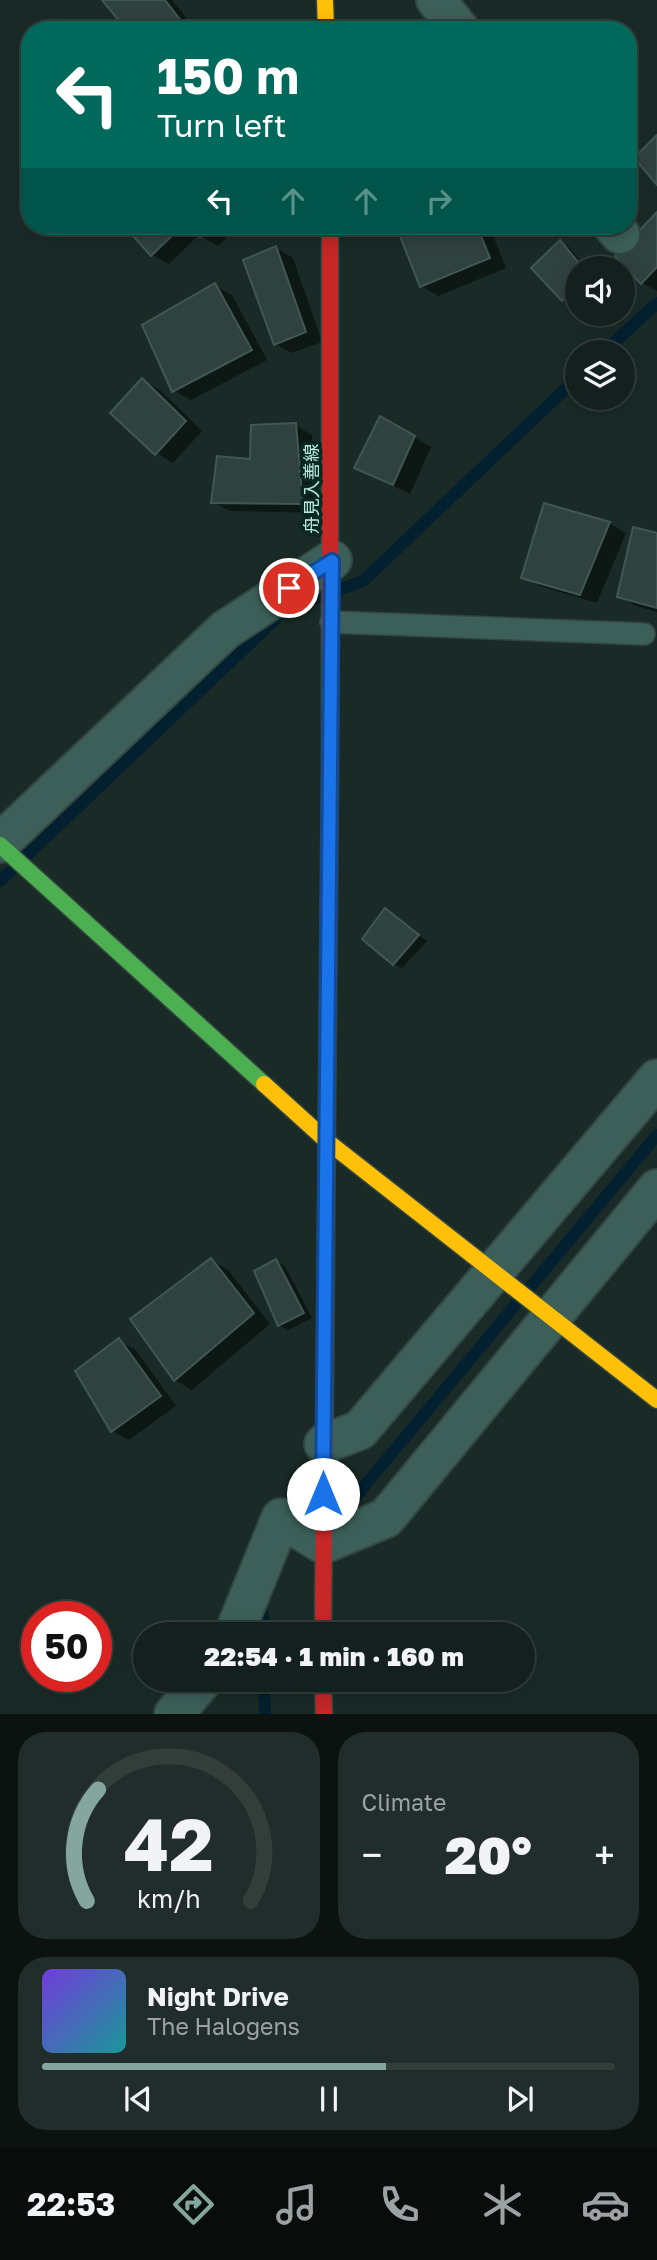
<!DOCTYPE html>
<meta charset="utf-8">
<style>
:root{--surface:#14201d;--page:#212d2a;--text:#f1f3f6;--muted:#9da3a4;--line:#333e3b;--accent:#84a69d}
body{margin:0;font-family:"Golos Text","Noto Sans JP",sans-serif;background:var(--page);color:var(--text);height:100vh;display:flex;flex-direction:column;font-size:26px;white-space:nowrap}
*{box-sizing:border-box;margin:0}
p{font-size:23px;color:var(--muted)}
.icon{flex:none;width:38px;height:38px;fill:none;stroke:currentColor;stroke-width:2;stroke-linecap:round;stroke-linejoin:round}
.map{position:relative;height:1714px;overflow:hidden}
.side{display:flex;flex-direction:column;gap:18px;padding:18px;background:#0b1210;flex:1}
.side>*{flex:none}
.top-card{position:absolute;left:21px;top:21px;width:616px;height:214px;border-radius:28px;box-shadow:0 4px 18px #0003,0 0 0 2px var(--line);background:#00695c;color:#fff;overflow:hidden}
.buttons{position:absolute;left:565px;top:256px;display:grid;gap:14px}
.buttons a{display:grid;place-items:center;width:70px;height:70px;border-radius:50%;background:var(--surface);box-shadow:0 4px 18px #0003,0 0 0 2px var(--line);font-size:35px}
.speed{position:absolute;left:21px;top:1601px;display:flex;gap:14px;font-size:35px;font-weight:700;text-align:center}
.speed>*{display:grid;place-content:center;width:91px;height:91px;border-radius:50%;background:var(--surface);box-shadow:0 4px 18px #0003,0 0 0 2px var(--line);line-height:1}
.speed .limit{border:10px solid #d22;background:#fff;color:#111}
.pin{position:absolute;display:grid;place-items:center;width:60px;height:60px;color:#fff;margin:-30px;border:4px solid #fff;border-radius:50%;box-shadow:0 2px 7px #0007}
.me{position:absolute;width:77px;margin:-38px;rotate:0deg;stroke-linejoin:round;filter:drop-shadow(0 0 5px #0008)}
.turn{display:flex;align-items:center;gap:24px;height:147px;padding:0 21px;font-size:32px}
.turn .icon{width:91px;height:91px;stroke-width:2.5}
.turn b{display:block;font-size:49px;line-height:60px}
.lanes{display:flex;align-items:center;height:66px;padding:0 21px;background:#0003;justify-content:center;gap:35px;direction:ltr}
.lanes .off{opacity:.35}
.big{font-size:52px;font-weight:800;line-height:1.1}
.side .card{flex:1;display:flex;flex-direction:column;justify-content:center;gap:10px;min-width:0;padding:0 24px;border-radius:28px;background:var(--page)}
.side .dial{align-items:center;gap:0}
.dial svg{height:182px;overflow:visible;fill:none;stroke:var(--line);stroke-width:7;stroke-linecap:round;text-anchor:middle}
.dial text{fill:var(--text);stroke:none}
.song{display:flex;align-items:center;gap:21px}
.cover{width:84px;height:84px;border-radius:10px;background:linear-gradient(135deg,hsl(260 70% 55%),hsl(180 70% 35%))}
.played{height:7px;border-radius:4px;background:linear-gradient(90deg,var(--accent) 60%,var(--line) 60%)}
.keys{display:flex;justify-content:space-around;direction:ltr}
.heat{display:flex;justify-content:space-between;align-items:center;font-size:38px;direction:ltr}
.side .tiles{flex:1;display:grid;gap:18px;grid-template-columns:1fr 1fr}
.card:last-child{grid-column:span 2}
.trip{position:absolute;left:133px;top:1622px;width:402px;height:70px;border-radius:35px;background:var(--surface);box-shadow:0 4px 18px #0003,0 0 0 2px var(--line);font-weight:800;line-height:70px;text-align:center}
.menu{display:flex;height:112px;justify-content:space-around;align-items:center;background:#080d0c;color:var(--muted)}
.menu .icon{width:49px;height:49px}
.menu .on{color:var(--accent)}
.menu b{font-size:32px;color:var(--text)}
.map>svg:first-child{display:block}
.shadow{fill:#0007}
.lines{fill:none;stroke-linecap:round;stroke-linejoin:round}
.stream{stroke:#02202f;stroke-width:12}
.building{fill:#304240;stroke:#405753;stroke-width:2}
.lane-casing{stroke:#334641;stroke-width:24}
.street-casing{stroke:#334641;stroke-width:42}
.fast-casing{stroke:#334641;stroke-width:19}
.slow-casing{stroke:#334641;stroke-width:19}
.jam-casing{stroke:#334641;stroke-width:19}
.lane{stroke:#3c6059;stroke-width:21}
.street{stroke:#3c6059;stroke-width:38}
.fast{stroke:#4caf50;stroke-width:16}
.slow{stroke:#ffc107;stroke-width:16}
.jam{stroke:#c62828;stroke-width:16}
.route-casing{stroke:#114b97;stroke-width:18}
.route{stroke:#1a73e8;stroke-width:12}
.labels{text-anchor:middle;stroke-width:7;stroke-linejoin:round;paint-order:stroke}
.street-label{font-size:18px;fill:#bde9dd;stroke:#082821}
</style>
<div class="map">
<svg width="657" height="1714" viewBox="0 0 657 1714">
<rect width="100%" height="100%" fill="#1a2b27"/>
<g class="shadow">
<path d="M104,0H172L196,30H114L122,22Z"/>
<path d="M657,215V291L642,283Z"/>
<path d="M127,226H188L197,237L169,264L152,255Z"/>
<path d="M193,226H240L218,246L201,236Z"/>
<path d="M264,226H286L276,235Z"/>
<path d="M398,226H489L506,268L438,296L422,286Z"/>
<path d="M560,242L569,247L586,268H578V298L571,305L563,300Z"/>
<path d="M276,248L293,258L322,342L292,353L275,344Z"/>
<path d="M215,285L232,295L267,360L191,400L174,391Z"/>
<path d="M143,381L160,390L202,431L173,463L157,453L113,413Z"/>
<path d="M381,418L431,447L410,494L356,468Z"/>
<path d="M295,425L312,435L319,513L230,511L213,502L252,461Z"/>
<path d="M545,505L610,524L626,533L597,603L540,586L523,577Z"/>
<path d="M657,535V612L636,606L619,596Z"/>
<path d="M385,910L427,941L402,968L394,964Z"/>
<path d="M211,1260L228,1270L270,1324L192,1390L175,1380L132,1319Z"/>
<path d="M276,1261L285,1266L312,1318L288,1330L279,1325Z"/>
<path d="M119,1341L136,1350L176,1406L129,1440L112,1431Z"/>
</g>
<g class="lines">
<g class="stream">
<path d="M604,352L657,303"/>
<path d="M0,881L286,609L363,581L578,377"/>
<path d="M356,1496L657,1135"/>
<path d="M263,1615L264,1634"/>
<path d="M264,1680L265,1714"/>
</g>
</g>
<g class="building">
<path d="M102,0H165L188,30H111L120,22Z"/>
<path d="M406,24L407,30H371Z"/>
<path d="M657,135V185L634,158Z"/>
<path d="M657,212V267L641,284L615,256Z"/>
<path d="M124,226H180L181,227L151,256Z"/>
<path d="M191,226H213L200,237Z"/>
<path d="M396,226H477L490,258L420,287Z"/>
<path d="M560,240L583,268H578V285L562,301L531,268Z"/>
<path d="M276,246L306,332L274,345L243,260Z"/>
<path d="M215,283L252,350L172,392L142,325Z"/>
<path d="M142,378L186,421L155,455L110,413Z"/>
<path d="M380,416L415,436L393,485L354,468Z"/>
<path d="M296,423L303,504L211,503L217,456L250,459L251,425Z"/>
<path d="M544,503L610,522L580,595L521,578Z"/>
<path d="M633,527L657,533V608L617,597Z"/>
<path d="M385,908L419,935L393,965L362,939Z"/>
<path d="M211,1258L254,1313L174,1381L130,1319Z"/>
<path d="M276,1259L304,1313L278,1326L254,1271Z"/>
<path d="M119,1338L161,1396L111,1432L75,1371Z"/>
</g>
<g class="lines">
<g class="lane-casing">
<path id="lane" d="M331,622L644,634"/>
</g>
<g class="street-casing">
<g id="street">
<path d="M436,0L460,30"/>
<path d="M613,226L620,234"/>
<path d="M0,843L225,630L332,560"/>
<path d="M324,1444L360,1430L657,1079"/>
<path d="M234,1634L281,1518L323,1544L386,1518L657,1189"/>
<path d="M174,1714L203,1680"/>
</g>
</g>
<g class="fast-casing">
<g id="fast">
<path d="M0,845L264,1084"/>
<path d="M327,1111L330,770"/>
</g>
</g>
<g class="slow-casing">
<g id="slow">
<path d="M325,0L326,30"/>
<path d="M264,1084L328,1142L657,1400"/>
</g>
</g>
<g class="jam-casing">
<g id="jam">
<path d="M330,226V770"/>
<path d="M323,1634L327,1111"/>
<path d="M323,1680L324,1714"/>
</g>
</g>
<use href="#lane" class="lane"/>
<use href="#street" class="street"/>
<use href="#fast" class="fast"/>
<use href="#slow" class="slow"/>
<use href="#jam" class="jam"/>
</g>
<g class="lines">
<g class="route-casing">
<path id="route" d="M289,588L332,561L323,1494"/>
</g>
<use href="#route" class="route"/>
</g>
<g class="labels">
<g class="street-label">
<text transform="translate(312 489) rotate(-90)" y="6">舟見入善線</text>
</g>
</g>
</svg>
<div class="buttons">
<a><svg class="icon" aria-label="sound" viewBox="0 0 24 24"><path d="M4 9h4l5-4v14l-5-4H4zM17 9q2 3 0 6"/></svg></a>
<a><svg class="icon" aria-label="layers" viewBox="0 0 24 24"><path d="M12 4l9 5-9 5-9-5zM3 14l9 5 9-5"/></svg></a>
</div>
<div class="speed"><div class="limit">50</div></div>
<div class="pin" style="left:289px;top:588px;background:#d93025"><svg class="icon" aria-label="arrive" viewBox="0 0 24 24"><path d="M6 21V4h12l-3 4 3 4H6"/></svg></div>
<svg class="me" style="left:323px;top:1494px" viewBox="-20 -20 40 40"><circle r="19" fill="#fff"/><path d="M0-13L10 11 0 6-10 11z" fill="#1a73e8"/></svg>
<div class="trip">22:54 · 1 min · 160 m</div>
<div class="top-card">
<div class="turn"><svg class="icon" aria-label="left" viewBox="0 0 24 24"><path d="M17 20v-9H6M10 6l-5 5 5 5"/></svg><div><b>150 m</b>Turn left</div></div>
<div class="lanes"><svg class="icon" aria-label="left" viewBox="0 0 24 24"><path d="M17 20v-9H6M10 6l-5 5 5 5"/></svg><svg class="icon off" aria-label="ahead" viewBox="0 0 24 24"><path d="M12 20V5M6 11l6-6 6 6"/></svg><svg class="icon off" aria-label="ahead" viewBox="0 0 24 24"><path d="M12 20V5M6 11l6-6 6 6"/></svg><svg class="icon off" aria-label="right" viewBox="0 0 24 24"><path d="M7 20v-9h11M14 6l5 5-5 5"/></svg></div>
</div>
</div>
<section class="side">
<div class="tiles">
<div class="card dial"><svg viewBox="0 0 100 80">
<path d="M14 69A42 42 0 1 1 86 69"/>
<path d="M14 69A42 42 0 0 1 19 20" stroke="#84a69d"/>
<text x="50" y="56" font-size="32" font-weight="700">42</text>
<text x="50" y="72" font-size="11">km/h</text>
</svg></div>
<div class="card"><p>Climate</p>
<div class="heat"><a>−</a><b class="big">20°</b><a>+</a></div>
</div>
<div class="card">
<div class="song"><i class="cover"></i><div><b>Night Drive</b><p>The Halogens</p></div></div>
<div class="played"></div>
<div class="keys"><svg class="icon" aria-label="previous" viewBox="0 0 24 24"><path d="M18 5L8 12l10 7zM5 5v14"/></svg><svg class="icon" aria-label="pause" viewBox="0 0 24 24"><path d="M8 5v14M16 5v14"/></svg><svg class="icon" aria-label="next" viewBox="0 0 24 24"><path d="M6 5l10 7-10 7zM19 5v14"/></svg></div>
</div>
</div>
</section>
<nav class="menu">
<b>22:53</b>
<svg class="icon on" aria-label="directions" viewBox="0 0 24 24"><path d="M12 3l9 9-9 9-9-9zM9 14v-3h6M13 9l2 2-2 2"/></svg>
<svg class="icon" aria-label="music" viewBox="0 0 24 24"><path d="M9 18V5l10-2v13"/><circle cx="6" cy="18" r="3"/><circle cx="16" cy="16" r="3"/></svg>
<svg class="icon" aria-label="phone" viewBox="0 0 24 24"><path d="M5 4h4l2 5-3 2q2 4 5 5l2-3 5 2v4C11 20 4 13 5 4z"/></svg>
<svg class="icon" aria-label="climate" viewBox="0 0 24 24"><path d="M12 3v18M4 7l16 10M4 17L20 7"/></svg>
<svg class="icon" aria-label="car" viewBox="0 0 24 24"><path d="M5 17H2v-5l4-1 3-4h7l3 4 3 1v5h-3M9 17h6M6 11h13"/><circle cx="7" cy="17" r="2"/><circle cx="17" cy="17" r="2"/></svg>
</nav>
